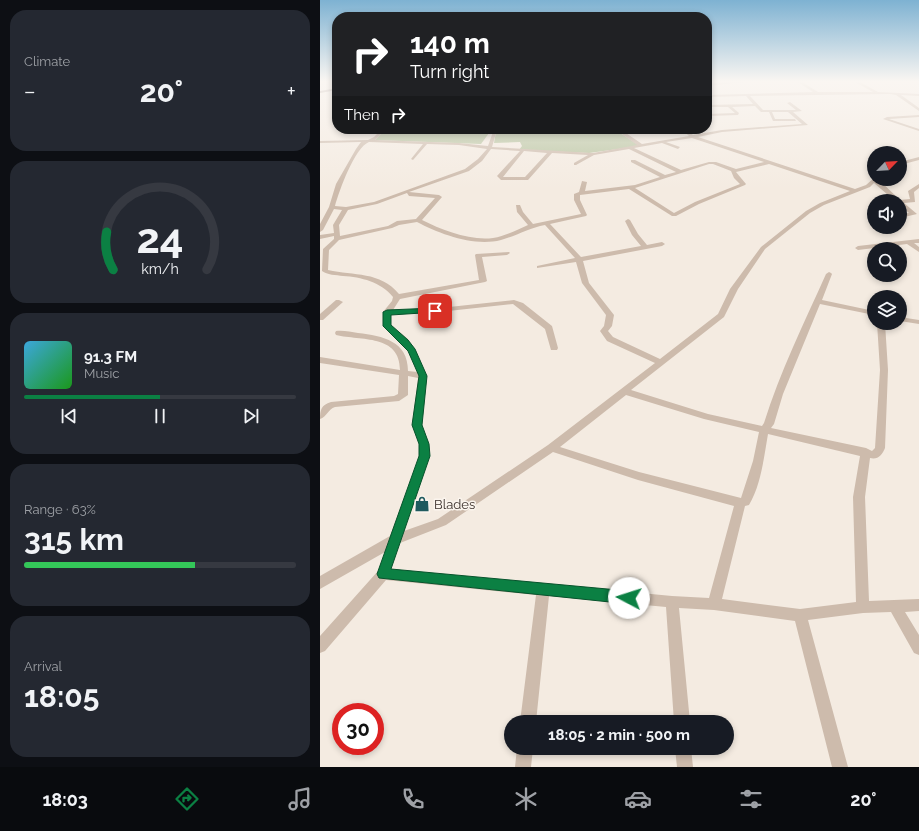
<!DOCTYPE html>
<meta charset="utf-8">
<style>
:root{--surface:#171b24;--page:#242831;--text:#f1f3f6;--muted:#9ea1a6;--line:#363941;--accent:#0b8043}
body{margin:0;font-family:Raleway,sans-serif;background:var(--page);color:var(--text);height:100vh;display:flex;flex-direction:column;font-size:15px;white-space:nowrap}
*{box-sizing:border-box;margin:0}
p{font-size:13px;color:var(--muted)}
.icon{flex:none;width:22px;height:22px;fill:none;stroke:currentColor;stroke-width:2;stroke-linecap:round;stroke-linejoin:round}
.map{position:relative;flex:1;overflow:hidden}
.panel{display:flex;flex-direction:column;gap:10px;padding:10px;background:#0d0f14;width:320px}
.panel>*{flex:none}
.hud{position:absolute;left:12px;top:12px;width:380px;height:122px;border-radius:16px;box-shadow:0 2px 6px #0003;background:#202124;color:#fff;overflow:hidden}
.needle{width:26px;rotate:65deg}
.fabs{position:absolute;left:547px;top:146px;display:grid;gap:8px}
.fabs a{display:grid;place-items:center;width:40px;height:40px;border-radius:50%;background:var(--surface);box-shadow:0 2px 6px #0003;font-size:20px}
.speed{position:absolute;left:12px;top:703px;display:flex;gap:8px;font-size:20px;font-weight:700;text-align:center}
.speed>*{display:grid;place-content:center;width:52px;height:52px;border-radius:50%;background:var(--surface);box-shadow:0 2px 6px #0003;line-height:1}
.speed .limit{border:6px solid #d22;background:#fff;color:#111}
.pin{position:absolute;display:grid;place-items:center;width:34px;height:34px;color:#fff;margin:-17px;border-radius:8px;box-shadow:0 2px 6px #0006}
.me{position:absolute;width:44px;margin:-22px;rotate:275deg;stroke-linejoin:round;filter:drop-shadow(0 0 3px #0008)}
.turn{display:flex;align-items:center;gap:14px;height:84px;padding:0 12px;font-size:18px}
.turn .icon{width:52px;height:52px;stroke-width:2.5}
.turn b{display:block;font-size:28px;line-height:34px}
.then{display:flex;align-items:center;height:38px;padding:0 12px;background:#0003;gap:8px;font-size:15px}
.big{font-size:30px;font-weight:700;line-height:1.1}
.panel .tile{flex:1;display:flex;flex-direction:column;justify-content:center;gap:6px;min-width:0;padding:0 14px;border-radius:16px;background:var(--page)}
.panel .dial{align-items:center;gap:0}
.dial svg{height:104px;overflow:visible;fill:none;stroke:var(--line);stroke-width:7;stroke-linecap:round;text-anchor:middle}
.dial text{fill:var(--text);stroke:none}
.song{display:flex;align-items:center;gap:12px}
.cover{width:48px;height:48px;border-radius:6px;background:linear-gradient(135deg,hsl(200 70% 55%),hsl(120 70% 35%))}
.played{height:4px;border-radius:2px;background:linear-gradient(90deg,var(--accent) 50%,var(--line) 50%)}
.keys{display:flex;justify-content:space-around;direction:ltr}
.heat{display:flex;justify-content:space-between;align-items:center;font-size:22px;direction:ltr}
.charge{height:6px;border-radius:3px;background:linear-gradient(90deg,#34c759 63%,var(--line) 0)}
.trip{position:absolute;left:184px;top:715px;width:230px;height:40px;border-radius:20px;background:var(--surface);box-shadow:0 2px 6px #0003;font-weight:700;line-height:40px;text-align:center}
.menu{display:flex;height:64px;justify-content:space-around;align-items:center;background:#090b0e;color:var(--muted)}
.menu .icon{width:28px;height:28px}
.menu .active{color:var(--accent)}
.menu b{font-size:18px;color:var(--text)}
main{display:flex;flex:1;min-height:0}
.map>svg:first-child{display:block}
.green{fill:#b8c4a0}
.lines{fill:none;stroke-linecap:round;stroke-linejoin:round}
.minor{fill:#cdbbac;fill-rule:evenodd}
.major{fill:#7d675c;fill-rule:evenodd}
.route{fill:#0b8043;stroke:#07532c}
.labels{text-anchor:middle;stroke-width:3;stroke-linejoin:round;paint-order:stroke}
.near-poi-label{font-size:13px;fill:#3b302b;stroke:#fbf5ee;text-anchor:start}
</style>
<main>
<section class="panel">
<div class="tile"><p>Climate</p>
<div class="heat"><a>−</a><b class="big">20°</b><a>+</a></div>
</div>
<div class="tile dial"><svg viewBox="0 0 100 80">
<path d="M14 69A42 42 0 1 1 86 69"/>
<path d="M14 69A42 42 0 0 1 9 40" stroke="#0b8043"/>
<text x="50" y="56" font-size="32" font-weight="700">24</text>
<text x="50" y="72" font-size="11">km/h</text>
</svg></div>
<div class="tile">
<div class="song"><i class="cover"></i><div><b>91.3 FM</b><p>Music</p></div></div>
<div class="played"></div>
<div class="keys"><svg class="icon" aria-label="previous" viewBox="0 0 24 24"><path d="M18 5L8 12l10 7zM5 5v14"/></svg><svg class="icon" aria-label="pause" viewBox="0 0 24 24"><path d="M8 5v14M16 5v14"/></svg><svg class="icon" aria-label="next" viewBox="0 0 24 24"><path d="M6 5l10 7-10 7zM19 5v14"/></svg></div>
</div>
<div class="tile"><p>Range · 63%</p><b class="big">315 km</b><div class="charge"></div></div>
<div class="tile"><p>Arrival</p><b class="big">18:05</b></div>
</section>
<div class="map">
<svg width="599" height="767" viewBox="0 0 599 767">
<rect width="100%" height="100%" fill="#f4ebe1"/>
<g class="green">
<path d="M66,129H172L161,144L55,140Z"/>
<path d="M219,129H294L320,146L269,153L199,150L202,146L200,142L174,143L176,132Z"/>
</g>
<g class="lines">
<g class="minor">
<path d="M409,82H423L387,86V84Z"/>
<path d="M478,82H482L498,92H553L535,82H540L558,92L599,94V96L581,95L599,108V111L576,95L570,94L430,96L443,110H476L467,103L470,102L482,111L473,112L488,125L402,132L378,137L535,189L546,185L554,178V179H558L580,200L590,199L588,191L599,184V188L594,192L595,202L584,203L597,214L580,218V214L589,213L580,205V201H575L554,183L550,187L504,205L490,213L445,249L418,289L404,317L311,390L388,414L442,426L444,423C460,372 484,323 506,274L509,272L511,273L512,274L502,300L554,311V315L500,304L463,394L454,424L451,428L546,448L552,451L555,448L560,370L557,323H565L568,370L565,448C562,455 558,460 550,458L545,497L549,601L599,599V611L585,612L599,635V655L594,653L571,612L543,613L488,620L528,767H512L475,621L394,610L359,608L370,722H354L346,607L229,596L216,722H200L216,595L66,580L5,651L0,653V636L58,571L65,552L0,589V576L70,536L100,456L99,443L92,425L98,378L88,376V395L79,401L15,407C8,409 7,417 0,419C0,410 1,405 11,402L74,396L78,394L79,375L0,363V357L80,370C80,334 41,341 16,335L15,333L16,331C23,330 31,332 38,333C63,336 88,341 88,371L97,372L88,351L82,343L63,326V312L72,301L73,297C61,282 41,277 23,276C16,275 7,275 2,271L3,249L14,239V236L0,239V235L14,233L13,225L22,210L14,209L3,230L0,232V224L9,207L16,184L36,149L41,142L0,143V141L48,140L54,137L62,129H66L55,140L139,143L168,146L174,129H178L177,131L221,129L176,133L172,147L273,153L317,145L295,129H300L322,144L369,136L361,129H366L373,135L402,130L482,124L468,112H452L455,119H475L476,121H453L449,112H441L435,106L412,107L419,113L418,115L387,116V114L415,113L408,107H387V105L433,104L426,96L387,97V95L493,92ZM372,138L444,162L416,169L396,162H389L361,170L314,148L342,143L358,149L360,147L346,142ZM49,142L103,144L91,159L93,160L107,144L139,145L167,149L158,159L145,169L54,202L26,207L15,206C19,191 35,147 49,142ZM171,149L200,151L177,176L181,180H208L232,153L268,155L254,163V165H256L274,155L309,149L356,172L345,175L315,160H311V162L340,177L315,185L265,191L267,182L262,181L259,192L254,194V200L261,214L213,224L203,212L200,205H196L197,212L208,225C197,230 185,236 173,238C150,241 122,230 102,220L122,197L119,195L89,192L149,171L162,161ZM204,151L227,153L205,177H183ZM389,164H393L411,171L414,178L420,184L375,202L354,213L315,188ZM449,164L530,191L500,203L486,211L441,247L410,289L398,314L340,359L293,337L288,331L292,326L294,315L269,283L263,261L342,246L345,244L342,242L327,245L318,234L310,220L308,219L305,221L312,235L321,246L261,257L230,224L266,216L267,215L260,200V195L309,189L352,216H356L379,204L425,185L426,184L416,172ZM87,193L89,196L115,198L96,219L77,221L68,226L20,236L19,225L28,210L57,204ZM97,222C120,234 154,247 181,240C196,236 209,228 225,225L255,258L217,266V268L256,262L262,283L286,315L284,326L280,331L287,341L335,363L228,445L118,519L84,531L110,456L109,443L102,425L107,376L96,351L88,339L71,325V314H101L193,304L225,329L231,350H237L238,348L232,326L203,303L194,300L101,310H73L80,299L165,282L167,281L162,257L187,255L190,253L189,252L156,254L155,255L159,280L79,294C60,271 34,276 8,270L9,250L19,240L72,228L79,225ZM306,395L384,419L439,432L433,461L421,498L319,472L240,447ZM448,434L540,456L533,497L536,602L480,609L402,599L425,506L429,505C441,485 444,457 448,434ZM233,452L318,480L414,506L389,598L352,596L71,569L80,543L126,525Z"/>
<path d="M599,115V117L569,119L599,129V131L563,119L567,117Z"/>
<path d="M599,157V160L580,165V162Z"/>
<path d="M599,239V243H594L599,247V252L587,244L538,250L535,248L538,246Z"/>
<path d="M16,300H19L23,302L3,320H0V314Z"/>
<path d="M580,317L599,320V324L580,321Z"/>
<path d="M197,748H213L211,767H195Z"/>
<path d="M355,748H371L373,767H357Z"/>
</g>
<path class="major" d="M17,88V90L0,93V91Z"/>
</g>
<linearGradient id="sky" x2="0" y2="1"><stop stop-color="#7eb2d2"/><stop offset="0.43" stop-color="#faf6f2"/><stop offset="1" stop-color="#faf6f2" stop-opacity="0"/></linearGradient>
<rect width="599" height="189" fill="url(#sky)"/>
<path class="route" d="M115,308L117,309V312L71,315V325L88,340L95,349L107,376L102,425L109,444L110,456L71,569L309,591L314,593L316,598L314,602L309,604L59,578L57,574L99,456V444L92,425L99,376L88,351L63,326V312L67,310Z"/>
<defs>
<g id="shop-bare" transform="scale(1.2)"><path d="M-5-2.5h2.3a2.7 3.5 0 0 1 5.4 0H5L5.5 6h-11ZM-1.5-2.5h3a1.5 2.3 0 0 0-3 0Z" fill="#1f5a5e" stroke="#fbf5ee" stroke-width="2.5" paint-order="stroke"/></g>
</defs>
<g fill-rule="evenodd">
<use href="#shop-bare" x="102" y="504"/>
</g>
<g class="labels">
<g class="near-poi-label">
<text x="114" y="509">Blades</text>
</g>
</g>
</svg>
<div class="fabs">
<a><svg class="needle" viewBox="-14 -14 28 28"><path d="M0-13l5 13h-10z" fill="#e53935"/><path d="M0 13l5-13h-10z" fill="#9ea1a6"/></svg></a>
<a><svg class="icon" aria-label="sound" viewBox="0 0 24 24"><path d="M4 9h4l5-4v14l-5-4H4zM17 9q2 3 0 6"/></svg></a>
<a><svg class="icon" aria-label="search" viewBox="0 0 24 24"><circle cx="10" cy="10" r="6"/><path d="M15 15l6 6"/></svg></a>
<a><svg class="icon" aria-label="layers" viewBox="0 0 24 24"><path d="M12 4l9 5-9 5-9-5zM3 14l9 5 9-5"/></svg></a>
</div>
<div class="speed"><div class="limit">30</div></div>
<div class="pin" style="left:115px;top:311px;background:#d93025"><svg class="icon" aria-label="arrive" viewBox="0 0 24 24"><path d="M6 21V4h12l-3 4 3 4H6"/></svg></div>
<svg class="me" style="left:309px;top:598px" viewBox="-20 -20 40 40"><circle r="19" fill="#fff"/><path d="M0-13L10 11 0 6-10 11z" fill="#0b8043"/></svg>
<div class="trip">18:05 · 2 min · 500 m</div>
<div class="hud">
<div class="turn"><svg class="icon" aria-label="right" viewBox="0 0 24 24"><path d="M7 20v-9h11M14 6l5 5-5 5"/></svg><div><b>140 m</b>Turn right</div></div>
<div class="then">Then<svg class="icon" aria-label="right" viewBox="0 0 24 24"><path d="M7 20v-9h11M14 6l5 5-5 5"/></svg></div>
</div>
</div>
</main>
<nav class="menu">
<b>18:03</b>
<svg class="icon active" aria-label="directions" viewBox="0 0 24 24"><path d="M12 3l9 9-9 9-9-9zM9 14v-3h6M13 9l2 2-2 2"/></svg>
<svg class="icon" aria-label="music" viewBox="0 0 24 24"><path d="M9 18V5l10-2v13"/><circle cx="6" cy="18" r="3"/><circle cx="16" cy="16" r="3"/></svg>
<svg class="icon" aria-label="phone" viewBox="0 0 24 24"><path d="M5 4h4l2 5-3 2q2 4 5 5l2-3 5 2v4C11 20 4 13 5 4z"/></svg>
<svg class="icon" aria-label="climate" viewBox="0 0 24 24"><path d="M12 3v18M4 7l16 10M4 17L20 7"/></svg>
<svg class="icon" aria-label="car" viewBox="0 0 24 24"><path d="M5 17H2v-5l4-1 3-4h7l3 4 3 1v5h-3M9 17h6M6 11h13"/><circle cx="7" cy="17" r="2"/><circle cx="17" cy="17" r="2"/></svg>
<svg class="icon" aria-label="filters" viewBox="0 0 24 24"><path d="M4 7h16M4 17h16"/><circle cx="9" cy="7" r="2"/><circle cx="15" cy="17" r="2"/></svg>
<b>20°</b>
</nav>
